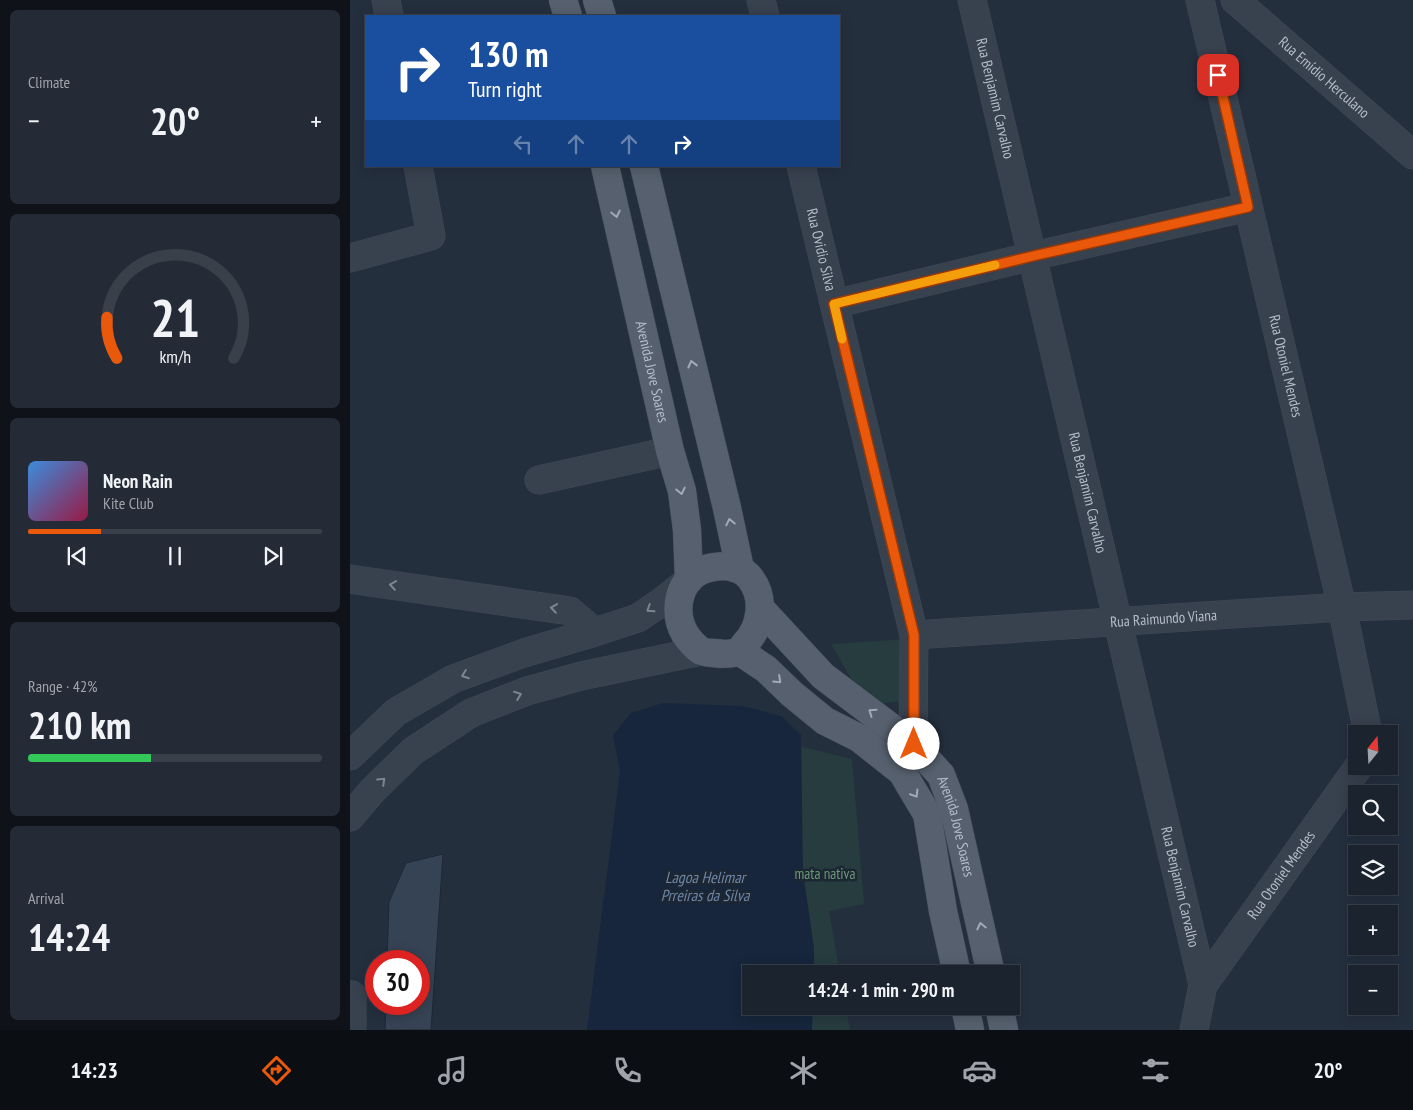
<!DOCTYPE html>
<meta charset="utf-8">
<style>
:root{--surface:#1b232e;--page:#242b36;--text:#f1f3f6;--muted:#a0a4aa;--line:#39404a;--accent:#ea580c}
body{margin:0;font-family:"PT Sans Narrow",sans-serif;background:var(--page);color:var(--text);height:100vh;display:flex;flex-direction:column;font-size:19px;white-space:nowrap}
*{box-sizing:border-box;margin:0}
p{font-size:16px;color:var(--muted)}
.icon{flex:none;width:28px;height:28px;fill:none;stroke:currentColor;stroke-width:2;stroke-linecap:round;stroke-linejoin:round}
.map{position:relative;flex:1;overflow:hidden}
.details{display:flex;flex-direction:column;gap:10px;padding:10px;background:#0f1319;width:350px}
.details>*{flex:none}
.top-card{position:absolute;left:15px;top:15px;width:475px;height:152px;border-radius:0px;box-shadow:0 2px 12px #0003,0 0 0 1px var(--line);background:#1a4fa0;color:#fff;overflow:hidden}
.needle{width:32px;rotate:18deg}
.tools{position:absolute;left:998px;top:725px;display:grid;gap:10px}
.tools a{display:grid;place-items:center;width:50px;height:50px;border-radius:0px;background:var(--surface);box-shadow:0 2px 12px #0003,0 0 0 1px var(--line);font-size:25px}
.speed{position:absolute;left:15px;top:950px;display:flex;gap:10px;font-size:25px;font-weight:700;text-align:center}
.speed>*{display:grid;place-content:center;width:65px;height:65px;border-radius:50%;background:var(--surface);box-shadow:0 2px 12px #0003,0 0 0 1px var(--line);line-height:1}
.speed .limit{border:8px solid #d22;background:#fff;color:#111}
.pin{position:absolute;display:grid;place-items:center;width:42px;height:42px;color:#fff;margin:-21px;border-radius:10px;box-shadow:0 2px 8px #0006}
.me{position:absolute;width:55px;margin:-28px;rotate:0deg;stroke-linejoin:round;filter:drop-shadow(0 0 4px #0008)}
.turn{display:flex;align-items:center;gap:18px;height:105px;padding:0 20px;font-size:22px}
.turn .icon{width:65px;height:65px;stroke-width:2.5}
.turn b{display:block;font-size:35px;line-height:42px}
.lanes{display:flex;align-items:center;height:48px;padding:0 20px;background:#0003;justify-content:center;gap:25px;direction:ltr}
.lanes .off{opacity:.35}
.big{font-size:38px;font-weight:800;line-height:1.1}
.details .tile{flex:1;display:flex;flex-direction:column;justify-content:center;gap:8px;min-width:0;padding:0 18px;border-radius:8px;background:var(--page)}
.details .dial{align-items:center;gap:0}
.dial svg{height:130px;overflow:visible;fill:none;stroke:var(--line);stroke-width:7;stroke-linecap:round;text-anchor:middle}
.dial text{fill:var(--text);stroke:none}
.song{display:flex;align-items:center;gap:15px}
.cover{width:60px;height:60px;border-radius:8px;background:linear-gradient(135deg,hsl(210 70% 55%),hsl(340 70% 35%))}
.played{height:5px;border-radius:2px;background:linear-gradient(90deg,var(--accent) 25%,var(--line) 25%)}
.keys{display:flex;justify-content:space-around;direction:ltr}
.heat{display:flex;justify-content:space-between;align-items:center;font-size:28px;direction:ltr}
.charge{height:8px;border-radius:4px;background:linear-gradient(90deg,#34c759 42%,var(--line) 0)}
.trip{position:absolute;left:392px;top:965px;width:278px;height:50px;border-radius:0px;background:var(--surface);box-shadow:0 2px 12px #0003,0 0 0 1px var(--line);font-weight:800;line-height:50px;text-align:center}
.tabs{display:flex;height:80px;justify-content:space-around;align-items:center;background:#0b0e12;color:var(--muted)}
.tabs .icon{width:35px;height:35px}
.tabs .selected{color:var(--accent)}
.tabs b{font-size:22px;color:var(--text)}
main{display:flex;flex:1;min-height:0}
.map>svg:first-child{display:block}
.green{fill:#263c3f}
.water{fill:#17263c}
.building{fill:#364354;stroke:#1f2835}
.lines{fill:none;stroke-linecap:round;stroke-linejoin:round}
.minor-casing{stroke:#414a57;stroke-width:29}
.major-casing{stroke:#414a57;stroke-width:29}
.minor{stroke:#38414e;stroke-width:28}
.major{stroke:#56606e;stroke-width:28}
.oneway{stroke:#a1aab7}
.oneway2{stroke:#7c8592}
.route-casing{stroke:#983908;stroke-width:12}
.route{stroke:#ea580c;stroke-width:9}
.slow{stroke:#f59e0b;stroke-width:9}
.labels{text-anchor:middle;stroke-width:5;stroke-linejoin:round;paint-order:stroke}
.street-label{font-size:15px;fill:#b4bcc9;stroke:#1d2633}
.park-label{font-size:15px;fill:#6b9a76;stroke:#1d2633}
.water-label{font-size:16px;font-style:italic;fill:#6d86a8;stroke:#1d2633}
</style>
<main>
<section class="details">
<div class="tile"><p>Climate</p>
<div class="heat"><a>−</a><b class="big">20°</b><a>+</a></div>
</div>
<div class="tile dial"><svg viewBox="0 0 100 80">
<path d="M14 69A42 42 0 1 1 86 69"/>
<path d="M14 69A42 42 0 0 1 8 44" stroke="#ea580c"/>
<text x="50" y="56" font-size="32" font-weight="700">21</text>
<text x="50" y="72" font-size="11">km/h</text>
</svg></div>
<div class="tile">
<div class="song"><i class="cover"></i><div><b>Neon Rain</b><p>Kite Club</p></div></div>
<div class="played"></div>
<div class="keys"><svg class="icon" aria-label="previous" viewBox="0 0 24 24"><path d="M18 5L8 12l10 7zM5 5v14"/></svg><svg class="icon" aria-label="pause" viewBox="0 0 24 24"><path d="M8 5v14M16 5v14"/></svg><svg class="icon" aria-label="next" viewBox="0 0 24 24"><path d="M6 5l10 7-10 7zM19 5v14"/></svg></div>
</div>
<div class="tile"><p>Range · 42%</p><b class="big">210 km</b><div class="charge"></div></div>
<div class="tile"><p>Arrival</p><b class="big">14:24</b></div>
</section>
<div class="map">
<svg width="1063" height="1030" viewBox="0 0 1063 1030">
<rect width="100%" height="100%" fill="#242f3e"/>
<g class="green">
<path d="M559,639L562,700L533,703L502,680L481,644Z"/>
<path d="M444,745L502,759L514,904L479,911L490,974H432Z"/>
<path d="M428,1006H496L500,1030H426Z"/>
</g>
<path class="water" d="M313,703L393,706L431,716L451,735L453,872L464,948V974H401V1006H463L462,1030H237L270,771L263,735L281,713Z"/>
<path class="building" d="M93,854L81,1030H35L36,1004H69V961H37L39,902L56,863Z"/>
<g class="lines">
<g class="minor-casing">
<g id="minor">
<path d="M36,0L39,16"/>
<path d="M411,0L415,16"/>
<path id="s1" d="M622,0L853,985L844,1030"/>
<path id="s2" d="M850,0L992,607L1018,734"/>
<path id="s3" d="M885,0L1063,155"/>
<path id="s4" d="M451,166L564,635L563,744"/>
<path d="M0,258L81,236L68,166"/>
<path d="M484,304L683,256L898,207"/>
<path d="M189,480L320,451"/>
<path d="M0,579L220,611L245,632"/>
<path id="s5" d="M564,635L992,607L1063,605"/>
<path d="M0,756L46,712L103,679L174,653L245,632L288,618L310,603L339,580"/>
<path d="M0,817L23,790L63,751L121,713L177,691L231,676L351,651"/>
<path id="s6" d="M853,985L1009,766"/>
<path d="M2,1030V995"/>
</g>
</g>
<g class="major-casing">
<g id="major">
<path d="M213,0L218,16"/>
<path d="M247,0L252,16"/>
<path id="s7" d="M255,166L320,451L332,491L337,530L339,580"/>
<path d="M294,166L377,508L390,569"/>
<path d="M377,566C386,568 394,570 400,578C416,598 411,628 394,645C393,647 391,650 389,651C382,655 371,654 363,653C360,653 354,652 351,651C346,648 338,639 335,634C323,613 327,583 350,571C359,567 367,566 377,566Z"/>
<path id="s8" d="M410,608L473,676L563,744L591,775L604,809L641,974"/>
<path d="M389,651L416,669L442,694L475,721L509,738L552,772L577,814L593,911L607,974"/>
<path d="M615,1006L620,1030"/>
<path d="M649,1006L654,1030"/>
</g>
</g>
<use href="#minor" class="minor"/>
<use href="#major" class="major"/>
</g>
<defs><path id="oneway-chevron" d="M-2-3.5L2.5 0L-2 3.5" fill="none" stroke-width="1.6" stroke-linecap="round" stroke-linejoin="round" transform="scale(1.25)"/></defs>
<g class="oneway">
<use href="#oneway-chevron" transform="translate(266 214) rotate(77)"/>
<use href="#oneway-chevron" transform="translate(342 364) rotate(-104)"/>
<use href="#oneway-chevron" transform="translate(331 491) rotate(78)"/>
<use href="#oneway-chevron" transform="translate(380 522) rotate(-102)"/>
<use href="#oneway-chevron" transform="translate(428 680) rotate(43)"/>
<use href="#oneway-chevron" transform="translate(522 712) rotate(-145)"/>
<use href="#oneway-chevron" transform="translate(565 794) rotate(58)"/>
<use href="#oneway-chevron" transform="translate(631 926) rotate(-103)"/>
</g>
<g class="oneway2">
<use href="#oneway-chevron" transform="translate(43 585) rotate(-172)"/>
<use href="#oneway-chevron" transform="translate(204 608) rotate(-172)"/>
<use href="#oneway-chevron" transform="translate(300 609) rotate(147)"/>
<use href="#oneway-chevron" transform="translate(115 675) rotate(160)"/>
<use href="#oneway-chevron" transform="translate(168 695) rotate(-21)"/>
<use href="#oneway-chevron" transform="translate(32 781) rotate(-44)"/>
</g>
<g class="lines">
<g class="route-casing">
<path id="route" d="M564,744V635L484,304L683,256L898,207L868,75"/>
</g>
<use href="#route" class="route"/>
<path class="slow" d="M492,339L484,304L645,265"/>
</g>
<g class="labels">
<g class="street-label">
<text dy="5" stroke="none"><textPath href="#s3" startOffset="118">Rua Emídio Herculano</textPath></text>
<text dy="5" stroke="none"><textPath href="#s1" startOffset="101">Rua Benjamim Carvalho</textPath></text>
<text dy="5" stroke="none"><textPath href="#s4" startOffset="86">Rua Ovidio Silva</textPath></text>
<text dy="5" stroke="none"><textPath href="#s2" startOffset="376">Rua Otoniel Mendes</textPath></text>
<text dy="5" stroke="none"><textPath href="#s7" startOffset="211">Avenida Jove Soares</textPath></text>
<text dy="5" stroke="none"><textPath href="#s1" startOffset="506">Rua Benjamim Carvalho</textPath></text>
<text dy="5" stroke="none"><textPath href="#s5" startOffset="250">Rua Raimundo Viana</textPath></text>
<text dy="5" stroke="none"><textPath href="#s8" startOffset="301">Avenida Jove Soares</textPath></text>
<text dy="5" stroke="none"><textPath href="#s6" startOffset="135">Rua Otoniel Mendes</textPath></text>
<text dy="5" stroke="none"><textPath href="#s1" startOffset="911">Rua Benjamim Carvalho</textPath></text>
</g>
<g class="park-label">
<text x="475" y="879">mata nativa</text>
</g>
<g class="water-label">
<text x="355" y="883">Lagoa Helimar<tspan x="355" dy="18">Prreiras da Silva</tspan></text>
</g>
</g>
</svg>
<div class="tools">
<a><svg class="needle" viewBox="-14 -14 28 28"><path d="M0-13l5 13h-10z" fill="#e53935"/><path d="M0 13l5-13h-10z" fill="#a0a4aa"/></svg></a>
<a><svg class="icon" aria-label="search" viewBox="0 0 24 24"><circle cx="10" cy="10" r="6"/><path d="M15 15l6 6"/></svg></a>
<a><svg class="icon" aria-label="layers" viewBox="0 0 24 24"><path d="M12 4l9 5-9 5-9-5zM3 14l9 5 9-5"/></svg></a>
<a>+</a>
<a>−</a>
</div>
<div class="speed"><div class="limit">30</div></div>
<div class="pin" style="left:868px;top:75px;background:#d93025"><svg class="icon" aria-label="arrive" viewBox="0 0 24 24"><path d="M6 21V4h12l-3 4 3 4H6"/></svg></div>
<svg class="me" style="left:564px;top:744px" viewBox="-20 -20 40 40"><circle r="19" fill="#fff"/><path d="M0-13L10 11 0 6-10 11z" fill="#ea580c"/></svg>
<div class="trip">14:24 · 1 min · 290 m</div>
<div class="top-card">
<div class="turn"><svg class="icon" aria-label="right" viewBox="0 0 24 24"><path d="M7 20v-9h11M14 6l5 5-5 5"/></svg><div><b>130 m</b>Turn right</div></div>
<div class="lanes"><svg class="icon off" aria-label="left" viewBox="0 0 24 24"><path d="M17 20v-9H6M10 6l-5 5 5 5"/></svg><svg class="icon off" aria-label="ahead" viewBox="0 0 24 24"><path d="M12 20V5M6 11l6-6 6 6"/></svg><svg class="icon off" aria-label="ahead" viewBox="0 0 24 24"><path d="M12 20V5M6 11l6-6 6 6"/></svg><svg class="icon" aria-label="right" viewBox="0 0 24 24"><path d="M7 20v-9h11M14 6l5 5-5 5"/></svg></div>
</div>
</div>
</main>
<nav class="tabs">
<b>14:23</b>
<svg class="icon selected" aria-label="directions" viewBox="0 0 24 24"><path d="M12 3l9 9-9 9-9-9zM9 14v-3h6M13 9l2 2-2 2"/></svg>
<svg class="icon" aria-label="music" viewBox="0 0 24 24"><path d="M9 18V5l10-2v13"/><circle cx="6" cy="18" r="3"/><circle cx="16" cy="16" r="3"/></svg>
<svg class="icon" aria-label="phone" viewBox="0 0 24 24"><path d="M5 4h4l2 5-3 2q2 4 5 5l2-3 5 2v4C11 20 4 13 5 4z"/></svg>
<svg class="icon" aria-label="climate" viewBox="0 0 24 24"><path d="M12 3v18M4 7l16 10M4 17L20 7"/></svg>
<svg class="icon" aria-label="car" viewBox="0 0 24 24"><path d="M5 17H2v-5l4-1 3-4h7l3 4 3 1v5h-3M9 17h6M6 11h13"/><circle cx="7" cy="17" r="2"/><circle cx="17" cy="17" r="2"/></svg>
<svg class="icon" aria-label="filters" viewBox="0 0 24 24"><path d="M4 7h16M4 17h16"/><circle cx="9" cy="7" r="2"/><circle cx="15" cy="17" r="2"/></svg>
<b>20°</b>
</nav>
